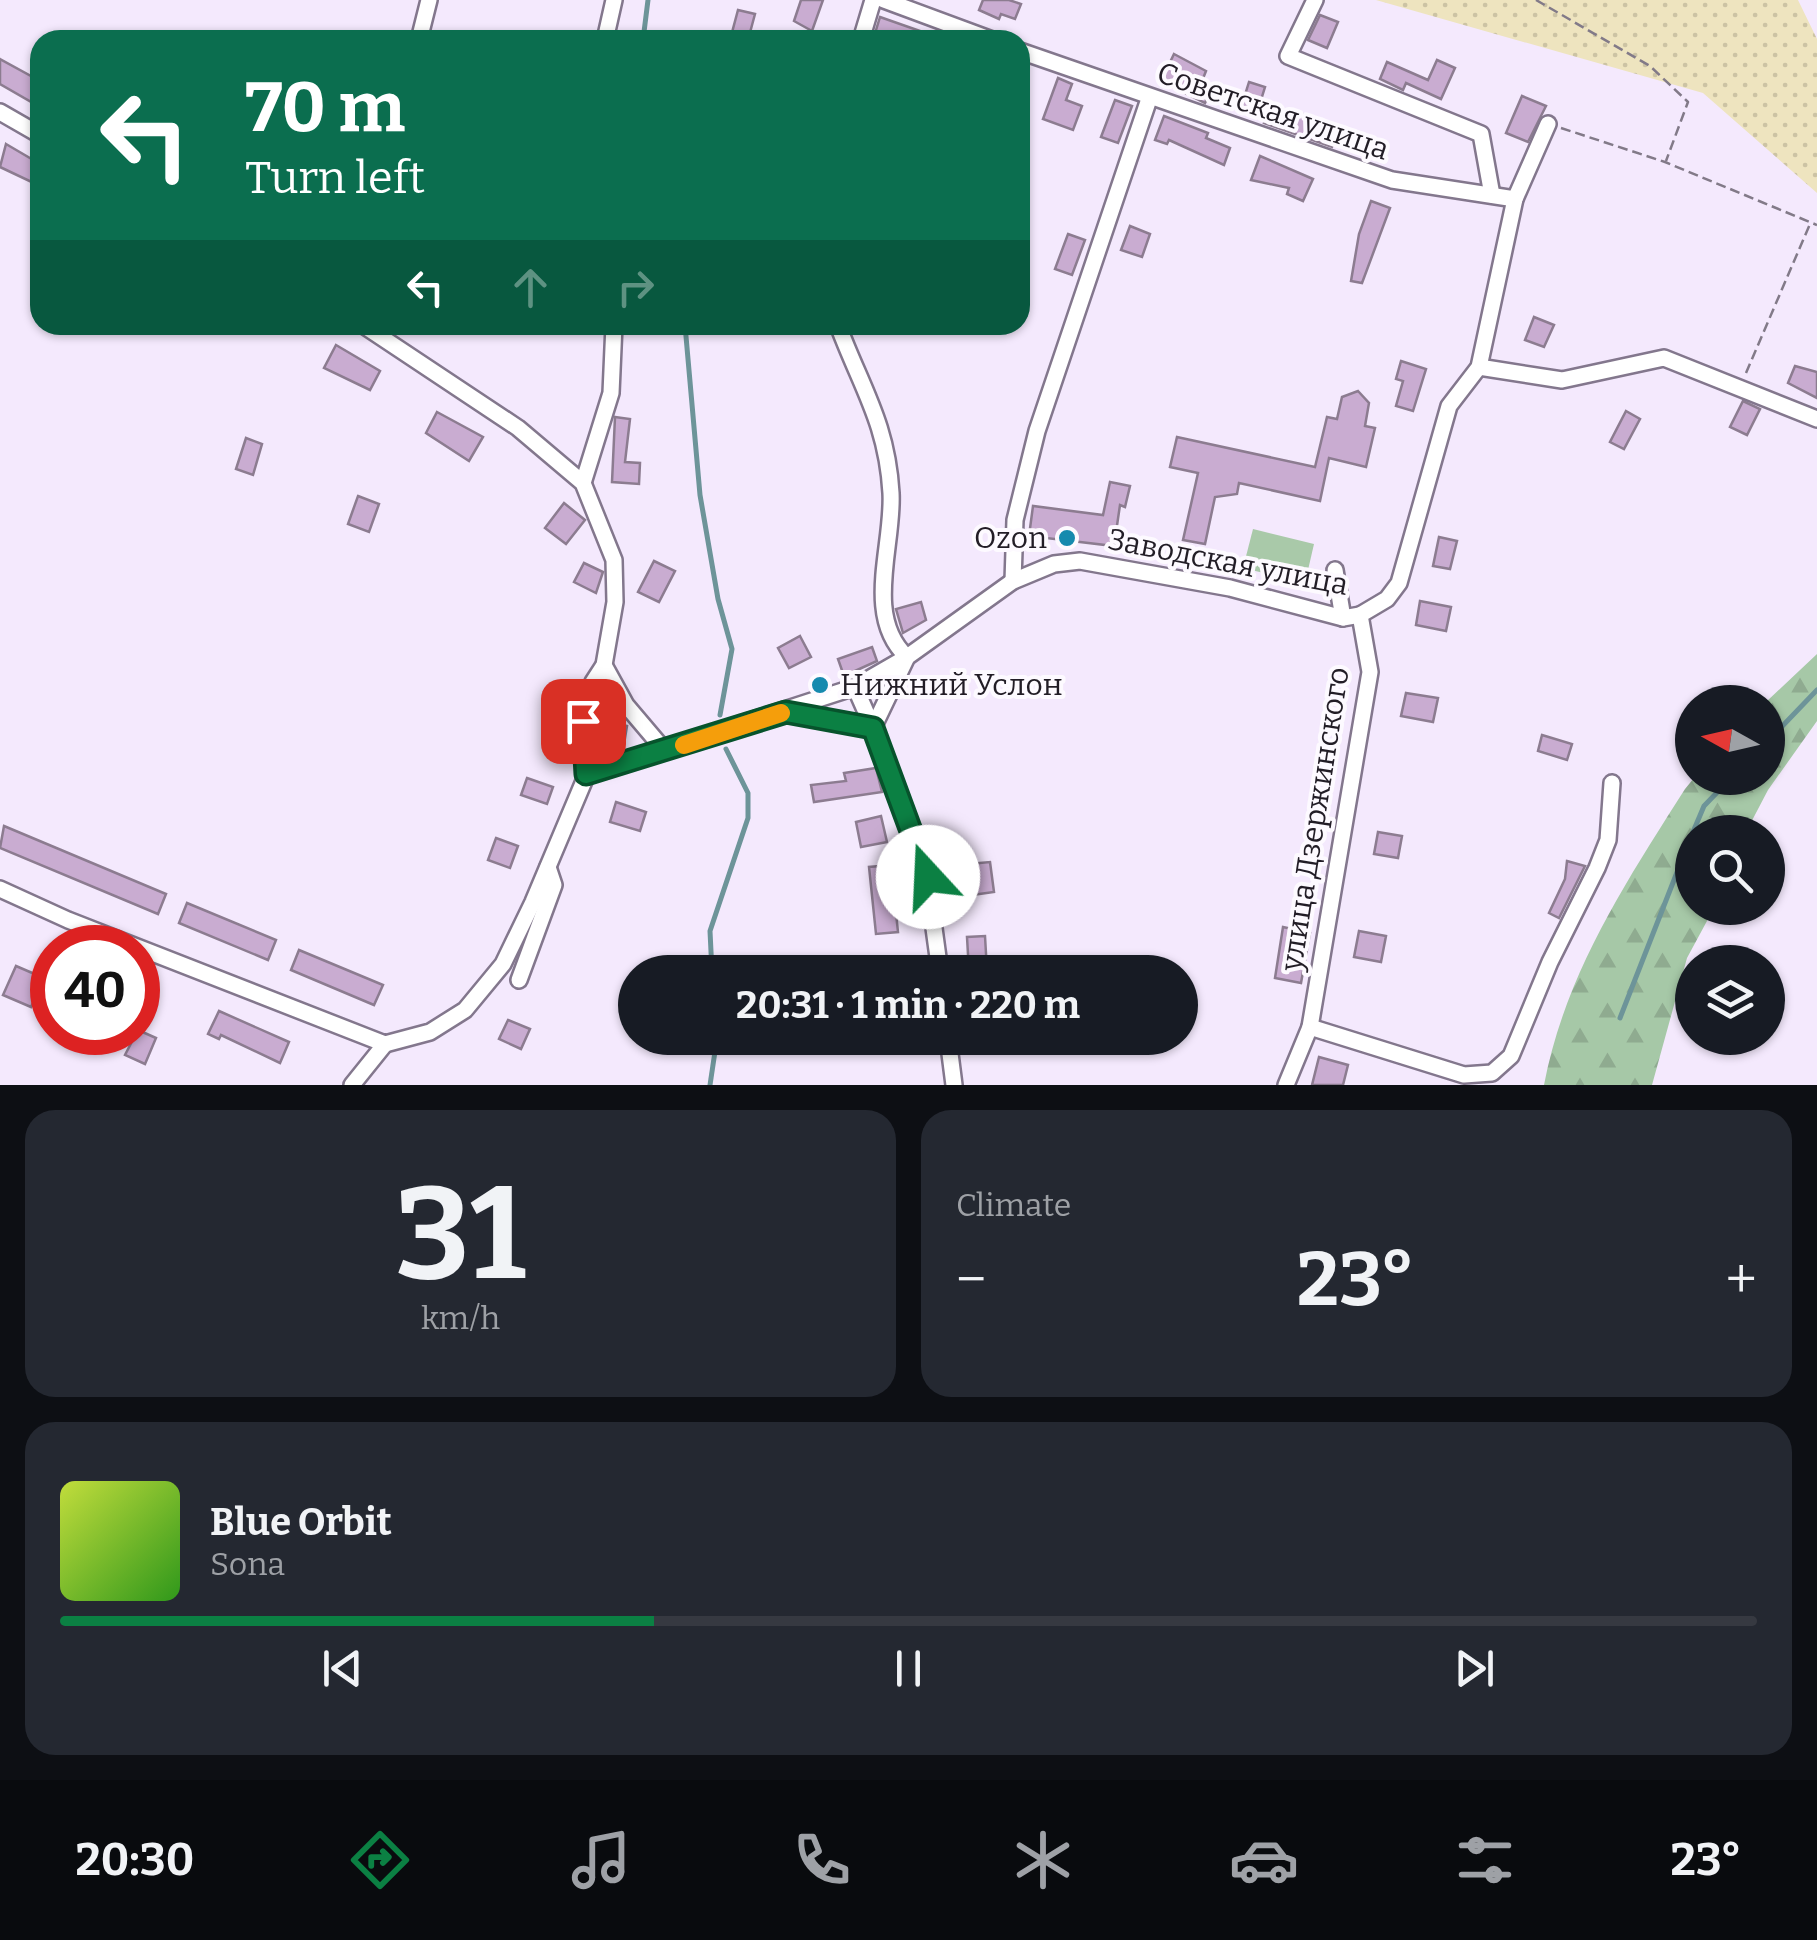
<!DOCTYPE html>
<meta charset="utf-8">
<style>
:root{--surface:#171b24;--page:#242831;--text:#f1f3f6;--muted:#9ea1a6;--line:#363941;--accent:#0b8043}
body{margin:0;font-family:Bitter,serif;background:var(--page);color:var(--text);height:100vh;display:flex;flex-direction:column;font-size:38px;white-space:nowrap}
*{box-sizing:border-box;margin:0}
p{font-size:32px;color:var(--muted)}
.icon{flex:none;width:55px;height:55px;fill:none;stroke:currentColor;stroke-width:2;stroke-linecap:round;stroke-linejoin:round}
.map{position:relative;height:1085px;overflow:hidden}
.details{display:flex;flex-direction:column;gap:25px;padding:25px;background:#0d0f14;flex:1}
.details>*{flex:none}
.top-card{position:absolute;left:30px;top:30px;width:1000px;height:305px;border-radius:30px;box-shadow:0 2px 8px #0004;background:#0b6e4f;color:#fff;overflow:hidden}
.needle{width:65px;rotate:278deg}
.fabs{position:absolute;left:1675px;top:685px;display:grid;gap:20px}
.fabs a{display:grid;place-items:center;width:110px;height:110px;border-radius:50%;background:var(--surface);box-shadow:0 2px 8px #0004;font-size:50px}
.speed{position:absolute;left:30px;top:925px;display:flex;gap:20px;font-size:50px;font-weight:700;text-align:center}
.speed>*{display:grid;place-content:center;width:130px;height:130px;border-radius:50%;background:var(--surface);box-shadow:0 2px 8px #0004;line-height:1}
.speed .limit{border:15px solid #d22;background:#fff;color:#111}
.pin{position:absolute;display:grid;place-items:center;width:85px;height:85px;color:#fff;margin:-42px;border-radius:20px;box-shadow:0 5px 15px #0006}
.me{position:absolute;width:110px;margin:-55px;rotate:340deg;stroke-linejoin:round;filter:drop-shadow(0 0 8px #0008)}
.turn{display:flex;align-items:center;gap:35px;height:210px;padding:0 50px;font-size:45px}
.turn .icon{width:130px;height:130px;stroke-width:2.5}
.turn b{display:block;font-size:70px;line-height:85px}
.lanes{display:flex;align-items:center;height:95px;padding:0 50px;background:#0003;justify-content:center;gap:50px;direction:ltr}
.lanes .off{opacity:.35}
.big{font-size:75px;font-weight:700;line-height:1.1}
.details .tile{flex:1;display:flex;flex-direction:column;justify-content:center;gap:15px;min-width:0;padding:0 35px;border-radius:30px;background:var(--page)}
.details .dial{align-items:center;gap:0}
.dial b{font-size:130px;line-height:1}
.song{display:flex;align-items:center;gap:30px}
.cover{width:120px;height:120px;border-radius:15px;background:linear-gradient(135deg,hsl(70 70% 55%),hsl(110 70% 35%))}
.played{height:10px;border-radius:5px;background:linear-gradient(90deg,var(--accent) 35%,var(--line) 35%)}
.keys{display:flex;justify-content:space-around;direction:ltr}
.heat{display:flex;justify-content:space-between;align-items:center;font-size:55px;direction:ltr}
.details .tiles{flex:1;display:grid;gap:25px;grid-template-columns:1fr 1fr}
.tile:last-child{grid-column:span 2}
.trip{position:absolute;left:618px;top:955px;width:580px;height:100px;border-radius:50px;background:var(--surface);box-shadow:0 2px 8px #0004;font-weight:700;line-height:100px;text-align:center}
.tabs{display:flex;height:160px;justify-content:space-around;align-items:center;background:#090b0e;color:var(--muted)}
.tabs .icon{width:70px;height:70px}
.tabs .current{color:var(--accent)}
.tabs b{font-size:45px;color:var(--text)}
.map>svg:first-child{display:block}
.grass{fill:#a9c9a9}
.forest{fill:url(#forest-firs)}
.sand{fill:url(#sand-dots)}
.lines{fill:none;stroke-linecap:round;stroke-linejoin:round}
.stream{stroke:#6d9499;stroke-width:5}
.building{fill:#c9acd1;stroke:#8c7c90;stroke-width:2.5}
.minor-casing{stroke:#83778d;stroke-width:20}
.path{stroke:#827a88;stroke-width:2.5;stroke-dasharray:10 5;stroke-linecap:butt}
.minor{stroke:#fff;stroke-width:15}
.route-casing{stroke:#07532c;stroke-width:25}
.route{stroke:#0b8043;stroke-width:18}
.slow{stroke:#f59e0b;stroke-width:18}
.poi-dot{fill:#168aae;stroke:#fdfaff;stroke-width:4}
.labels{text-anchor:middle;stroke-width:8;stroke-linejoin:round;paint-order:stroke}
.street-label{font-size:30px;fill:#221d26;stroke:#fdfaff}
.poi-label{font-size:30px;fill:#221d26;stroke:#fdfaff;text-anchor:end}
</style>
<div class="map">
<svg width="1817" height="1085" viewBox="0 0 1817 1085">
<defs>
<pattern id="forest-firs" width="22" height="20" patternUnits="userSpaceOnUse" patternTransform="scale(2.5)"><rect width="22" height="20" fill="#a6c8a7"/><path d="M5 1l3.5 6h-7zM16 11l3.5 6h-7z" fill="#8fab90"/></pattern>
<pattern id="sand-dots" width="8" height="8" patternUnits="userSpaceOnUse" patternTransform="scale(2.5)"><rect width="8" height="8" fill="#eee4bf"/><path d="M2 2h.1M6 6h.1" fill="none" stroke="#ccc3a4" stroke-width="1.8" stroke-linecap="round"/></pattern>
</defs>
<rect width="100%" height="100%" fill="#f4e9fd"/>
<path class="grass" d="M1253,529L1314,544L1305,583L1243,568Z"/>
<path class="forest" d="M1817,654V721L1768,790L1746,832H1692V908H1714L1687,958L1652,1085H1544C1565,974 1626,882 1685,789L1694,778H1768L1766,702Z"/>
<path class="sand" d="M1376,0H1798L1817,39V193L1703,93Z"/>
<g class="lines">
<g class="stream">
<path d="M643,40L648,0"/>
<path d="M685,325L700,495L718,599L732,649L720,715"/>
<path d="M1768,741L1817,690"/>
<path d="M1693,832L1704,806L1731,778"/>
<path d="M712,972L710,931L748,818V793L726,749"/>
<path d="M1620,1018L1692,834"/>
<path d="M710,1085L717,1038"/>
</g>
</g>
<g class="building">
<path d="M801,0H823L812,31L794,21Z"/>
<path d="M983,0H1009L1021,4L1015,19L1001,14L999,19L979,10Z"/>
<path d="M738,10L755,14L748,40H730Z"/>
<path d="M1320,15L1338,22L1327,48L1308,40Z"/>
<path d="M880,17L943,39L942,40H873Z"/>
<path d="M1174,54L1206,71L1200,86L1211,90L1205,103L1161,81Z"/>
<path d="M0,59L40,81V107L0,84Z"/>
<path d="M1437,60L1455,68L1441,99L1406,83L1403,90L1380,79L1387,62L1428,80Z"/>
<path d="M1058,78L1072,84L1066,100L1082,106L1073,130L1043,119Z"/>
<path d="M1249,82L1265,87L1256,116L1240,111Z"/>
<path d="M1522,96L1546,106L1528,142L1506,133Z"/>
<path d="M1115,100L1132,106L1118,143L1101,137Z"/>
<path d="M1268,111L1292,119L1294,111L1309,116L1307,124L1336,133L1332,147L1264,123Z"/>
<path d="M1164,116L1208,133L1206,138L1230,148L1224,165L1169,140L1167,144L1155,140Z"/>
<path d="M6,144L40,164V186L0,167Z"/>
<path d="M1260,156L1313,179L1303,201L1287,194L1289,188L1251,180Z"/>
<path d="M1371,201L1390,208L1362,283L1351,281L1359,234Z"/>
<path d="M1130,226L1150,234L1142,257L1121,250Z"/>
<path d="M1068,234L1085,240L1072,275L1055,269Z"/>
<path d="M1534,317L1554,325L1544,347L1525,340Z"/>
<path d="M336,345L380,371L370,390L324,368Z"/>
<path d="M1401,361L1426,369L1413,411L1396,406L1403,381L1396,379Z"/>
<path d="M1795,366L1817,372V398L1788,383Z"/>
<path d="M1358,391L1369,403L1365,426L1375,428L1366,467L1329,458L1320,501L1239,483L1237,494L1215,497L1205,544L1183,540L1198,473L1170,467L1177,437L1315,467L1327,417L1337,419L1342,397Z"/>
<path d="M1743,401L1760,409L1747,435L1730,427Z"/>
<path d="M1626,411L1640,419L1624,449L1610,442Z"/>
<path d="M437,412L483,437L469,461L426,433Z"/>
<path d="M615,417L630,419L625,462L640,463L639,484L612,482Z"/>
<path d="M246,438L262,444L253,475L236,469Z"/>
<path d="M1110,482L1130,486L1125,507L1120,505L1114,546L1029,536L1033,506L1103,515Z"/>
<path d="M358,496L379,504L369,532L348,524Z"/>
<path d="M564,503L585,520L566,544L545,528Z"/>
<path d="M1439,537L1457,541L1450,569L1433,566Z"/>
<path d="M654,561L675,571L659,602L638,592Z"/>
<path d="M584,563L603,572L596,593L574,582Z"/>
<path d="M1420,601L1451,607L1446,631L1416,625Z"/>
<path d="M921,602L926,620L903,633L896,609Z"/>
<path d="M800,636L811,657L789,668L778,648Z"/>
<path d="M872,647L877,661L844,676L838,659Z"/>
<path d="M1406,693L1438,698L1433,722L1401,716Z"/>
<path d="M608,722L627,726L623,750L603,752Z"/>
<path d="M1542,735L1572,744L1567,760L1538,751Z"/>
<path d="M876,768L882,792L814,802L811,785L846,781L844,773Z"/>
<path d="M527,778L553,787L547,804L521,795Z"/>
<path d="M616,802L646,812L640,831L610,822Z"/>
<path d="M881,816L887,842L861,847L856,822Z"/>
<path d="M4,826L166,894L158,914L0,848Z"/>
<path d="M1378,832L1402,836L1398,858L1374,854Z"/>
<path d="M496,838L518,846L510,868L488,860Z"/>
<path d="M1567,861L1585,866L1559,918L1549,913L1565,879Z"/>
<path d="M990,862L994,892L972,895L969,864Z"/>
<path d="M891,865L898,932L876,934L869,867Z"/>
<path d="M187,903L276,940L268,960L179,923Z"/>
<path d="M1283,927L1310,933L1301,983L1275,978Z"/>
<path d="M1359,931L1386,936L1381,962L1354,957Z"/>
<path d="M985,936L987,971L969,972L967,937Z"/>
<path d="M299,950L383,985L374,1005L291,970Z"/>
<path d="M16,966L44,978L31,1007L3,995Z"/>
<path d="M219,1011L289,1042L280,1063L221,1035L219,1039L208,1034Z"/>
<path d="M508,1020L530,1029L521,1049L499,1039Z"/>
<path d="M138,1030L156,1038L145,1064L125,1055Z"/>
<path d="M1319,1057L1348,1065L1343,1085H1312Z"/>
</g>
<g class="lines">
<g class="minor-casing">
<g id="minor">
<path d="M884,0L992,40"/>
<path d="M1315,0L1288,56L1481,134L1492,195"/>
<path d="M419,40L429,0"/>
<path d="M605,40L614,0"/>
<path d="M861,40L873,0"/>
<path d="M1020,51L1392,180L1515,199"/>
<path d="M0,112L40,135"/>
<path d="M1479,367L1562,380L1664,358L1817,419"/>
<path d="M583,483L611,393L614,325"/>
<path d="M1335,570L1343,618"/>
<path d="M1013,581L1015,520L1037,431L1149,99"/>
<path d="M604,665L626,705L665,751"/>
<path d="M789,712L873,728L855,687"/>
<path d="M587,774L855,687L907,657C863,616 894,545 891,493C887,423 861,387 838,325"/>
<path d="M0,889L68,920L385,1044L430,1032L465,1010L503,964L533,902L587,774L583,721L593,682L604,665L615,602L614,560L583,483L518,428L363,325"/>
<path d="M940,972L927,877L873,728L907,657L1013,581L1054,564L1080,561L1230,588L1343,618L1360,615"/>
<path d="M519,980L554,885L548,867"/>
<path d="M1310,1027L1464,1075L1492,1073L1511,1056L1550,962L1597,868L1608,840L1612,783"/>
<path d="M948,1038L954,1085"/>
<path d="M352,1085L385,1044"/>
<path d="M1286,1085L1310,1027L1370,672L1360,615L1387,599L1399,583L1449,406L1479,367L1515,199L1548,124"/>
</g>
</g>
<g class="path">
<path d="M1536,0L1650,66L1688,102L1666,161"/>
<path d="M1561,128L1665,162L1817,225"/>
<path d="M1746,373L1810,224"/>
</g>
<use href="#minor" class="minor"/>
</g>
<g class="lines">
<g class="route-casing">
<path id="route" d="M583,721L586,774L786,712L873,728L928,877"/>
</g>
<use href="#route" class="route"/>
<path class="slow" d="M684,745L781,713"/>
</g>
<g class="poi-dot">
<circle cx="1067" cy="538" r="10"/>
<circle cx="820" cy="685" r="10"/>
</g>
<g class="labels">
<g class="street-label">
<text transform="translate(1273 111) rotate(19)" y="10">Советская улица</text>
<text transform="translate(1228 562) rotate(11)" y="10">Заводская улица</text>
<text transform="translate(1315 819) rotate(-81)" y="10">улица Дзержинского</text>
</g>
<g class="poi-label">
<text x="1047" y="548">Ozon</text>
<text x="840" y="695" text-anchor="start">Нижний Услон</text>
</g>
</g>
</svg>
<div class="fabs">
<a><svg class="needle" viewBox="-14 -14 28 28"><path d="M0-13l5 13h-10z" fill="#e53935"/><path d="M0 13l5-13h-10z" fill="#9ea1a6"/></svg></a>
<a><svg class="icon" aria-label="search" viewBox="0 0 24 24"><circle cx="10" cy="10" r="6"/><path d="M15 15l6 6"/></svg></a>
<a><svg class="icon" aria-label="layers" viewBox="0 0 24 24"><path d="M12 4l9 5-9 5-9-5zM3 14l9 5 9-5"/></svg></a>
</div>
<div class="speed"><div class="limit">40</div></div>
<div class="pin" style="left:583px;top:721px;background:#d93025"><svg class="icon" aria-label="arrive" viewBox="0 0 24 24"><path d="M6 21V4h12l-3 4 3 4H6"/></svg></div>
<svg class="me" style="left:928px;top:877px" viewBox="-20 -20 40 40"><circle r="19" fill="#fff"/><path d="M0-13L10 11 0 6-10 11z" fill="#0b8043"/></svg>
<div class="trip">20:31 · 1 min · 220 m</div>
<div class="top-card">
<div class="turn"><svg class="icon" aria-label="left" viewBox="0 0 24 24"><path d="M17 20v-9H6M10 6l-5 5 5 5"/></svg><div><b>70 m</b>Turn left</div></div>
<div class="lanes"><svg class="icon" aria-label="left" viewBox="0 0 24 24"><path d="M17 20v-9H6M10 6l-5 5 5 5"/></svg><svg class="icon off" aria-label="ahead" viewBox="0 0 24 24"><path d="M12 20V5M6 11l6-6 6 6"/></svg><svg class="icon off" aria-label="right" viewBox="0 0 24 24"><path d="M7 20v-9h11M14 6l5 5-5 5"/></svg></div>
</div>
</div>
<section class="details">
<div class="tiles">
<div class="tile dial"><b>31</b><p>km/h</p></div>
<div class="tile"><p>Climate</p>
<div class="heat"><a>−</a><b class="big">23°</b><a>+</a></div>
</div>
<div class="tile">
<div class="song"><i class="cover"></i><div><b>Blue Orbit</b><p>Sona</p></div></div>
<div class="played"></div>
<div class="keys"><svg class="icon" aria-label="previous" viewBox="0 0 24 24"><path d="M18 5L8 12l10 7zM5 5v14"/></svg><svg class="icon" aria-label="pause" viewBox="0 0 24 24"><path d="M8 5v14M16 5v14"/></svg><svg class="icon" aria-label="next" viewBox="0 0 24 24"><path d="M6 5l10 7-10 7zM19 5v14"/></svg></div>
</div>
</div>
</section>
<nav class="tabs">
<b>20:30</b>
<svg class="icon current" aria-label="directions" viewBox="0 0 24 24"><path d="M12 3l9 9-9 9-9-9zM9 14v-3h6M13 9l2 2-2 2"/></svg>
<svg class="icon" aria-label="music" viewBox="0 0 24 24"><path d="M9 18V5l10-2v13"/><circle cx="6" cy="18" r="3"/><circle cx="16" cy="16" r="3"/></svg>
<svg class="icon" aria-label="phone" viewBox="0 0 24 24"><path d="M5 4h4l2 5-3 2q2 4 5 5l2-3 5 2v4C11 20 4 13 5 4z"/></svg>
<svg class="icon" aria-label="climate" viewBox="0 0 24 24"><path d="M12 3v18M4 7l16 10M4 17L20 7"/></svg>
<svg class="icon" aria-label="car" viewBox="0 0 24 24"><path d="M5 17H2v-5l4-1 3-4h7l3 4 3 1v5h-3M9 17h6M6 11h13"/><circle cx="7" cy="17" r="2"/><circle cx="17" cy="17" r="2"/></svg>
<svg class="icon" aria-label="filters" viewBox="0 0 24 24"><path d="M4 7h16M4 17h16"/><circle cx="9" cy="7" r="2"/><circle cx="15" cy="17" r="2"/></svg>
<b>23°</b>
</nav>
